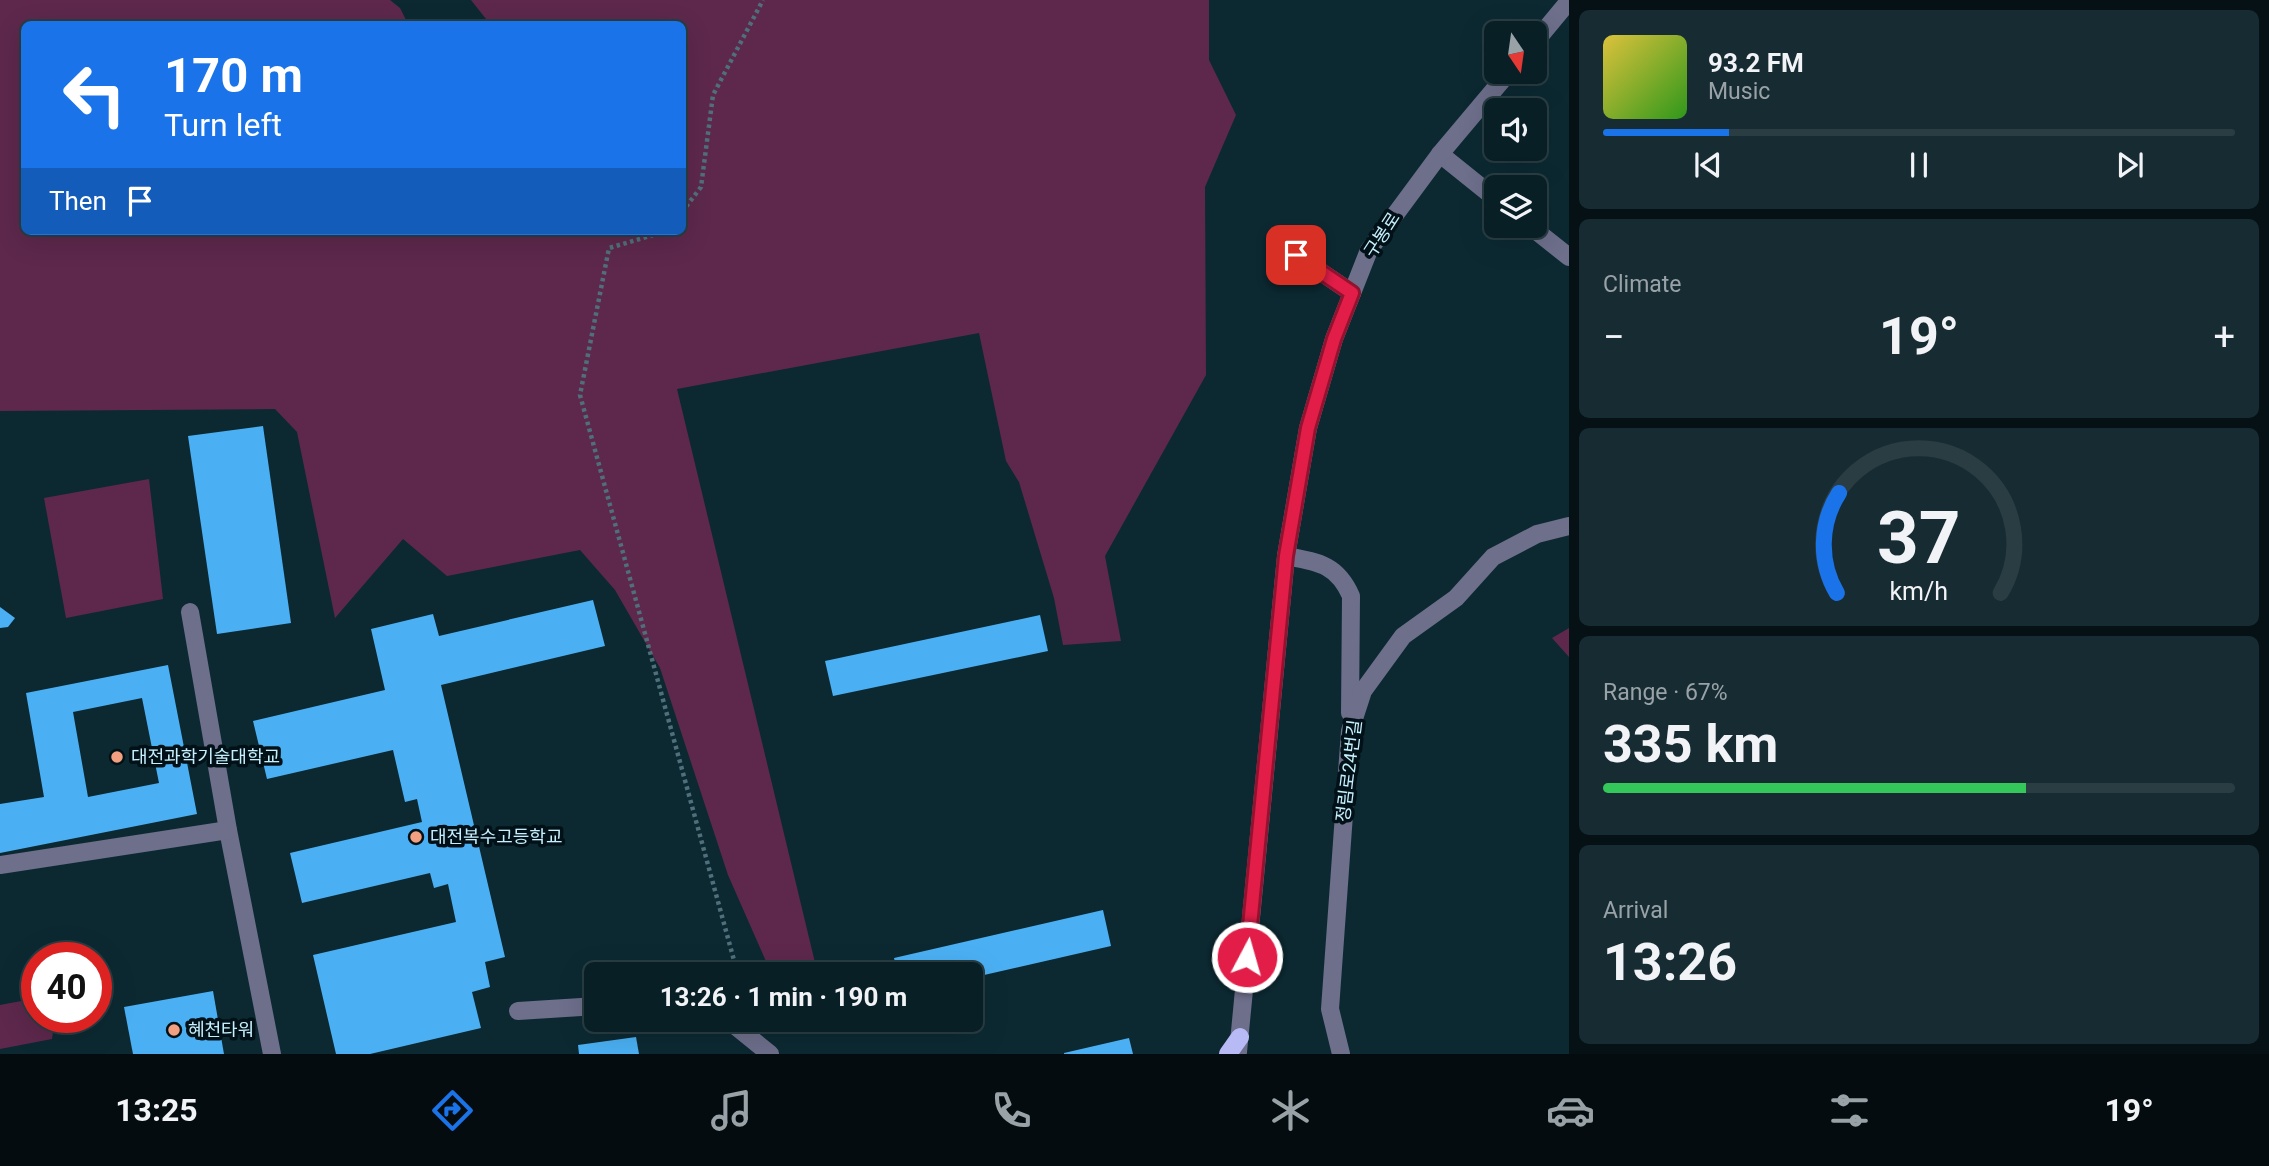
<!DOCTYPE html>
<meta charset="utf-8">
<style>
:root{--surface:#091f26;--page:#172c32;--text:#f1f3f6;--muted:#99a2a7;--line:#293d43;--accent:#1a73e8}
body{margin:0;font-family:Roboto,"Noto Sans KR",sans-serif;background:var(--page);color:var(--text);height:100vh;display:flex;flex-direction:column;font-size:26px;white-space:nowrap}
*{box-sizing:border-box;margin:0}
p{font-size:23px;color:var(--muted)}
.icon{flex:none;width:38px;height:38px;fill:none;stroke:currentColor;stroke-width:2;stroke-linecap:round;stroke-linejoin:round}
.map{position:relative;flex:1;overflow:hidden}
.drawer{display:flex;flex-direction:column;gap:10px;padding:10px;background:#051115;width:700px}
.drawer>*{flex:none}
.top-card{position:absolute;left:21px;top:21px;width:665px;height:214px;border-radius:10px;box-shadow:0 7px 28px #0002,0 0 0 2px var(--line);background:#1a73e8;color:#fff;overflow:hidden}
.needle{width:46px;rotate:167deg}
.controls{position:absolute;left:1484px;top:21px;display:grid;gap:14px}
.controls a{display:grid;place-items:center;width:63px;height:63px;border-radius:10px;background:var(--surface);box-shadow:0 7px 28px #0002,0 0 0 2px var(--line);font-size:35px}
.speed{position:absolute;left:21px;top:942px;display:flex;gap:14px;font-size:35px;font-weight:700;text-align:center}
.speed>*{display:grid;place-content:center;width:91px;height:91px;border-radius:50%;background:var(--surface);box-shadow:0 7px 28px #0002,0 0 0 2px var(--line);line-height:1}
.speed .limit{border:10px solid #d22;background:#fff;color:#111}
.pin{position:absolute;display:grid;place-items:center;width:60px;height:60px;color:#fff;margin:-30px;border-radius:14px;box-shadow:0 4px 10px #0006}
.me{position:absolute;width:77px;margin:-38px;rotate:6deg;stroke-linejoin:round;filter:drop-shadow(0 0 5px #0008)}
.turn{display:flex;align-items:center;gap:24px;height:147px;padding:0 28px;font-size:32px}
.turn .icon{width:91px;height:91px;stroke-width:2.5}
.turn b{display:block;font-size:49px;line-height:60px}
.then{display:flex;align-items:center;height:66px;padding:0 28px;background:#0003;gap:14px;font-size:26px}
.big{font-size:52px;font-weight:700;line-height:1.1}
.drawer .tile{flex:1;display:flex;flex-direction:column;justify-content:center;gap:10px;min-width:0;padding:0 24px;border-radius:10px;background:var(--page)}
.drawer .dial{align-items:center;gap:0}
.dial svg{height:182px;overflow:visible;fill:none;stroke:var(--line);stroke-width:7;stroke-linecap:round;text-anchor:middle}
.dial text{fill:var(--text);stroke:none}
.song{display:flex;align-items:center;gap:21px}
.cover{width:84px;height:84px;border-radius:10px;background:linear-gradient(135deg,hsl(50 70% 55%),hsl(110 70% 35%))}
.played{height:7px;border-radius:4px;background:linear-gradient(90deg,var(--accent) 20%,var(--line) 20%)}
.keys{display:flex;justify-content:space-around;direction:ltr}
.heat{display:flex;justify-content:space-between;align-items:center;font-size:38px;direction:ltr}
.charge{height:10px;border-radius:5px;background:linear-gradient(90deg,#34c759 67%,var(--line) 0)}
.trip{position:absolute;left:584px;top:962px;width:399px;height:70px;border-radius:10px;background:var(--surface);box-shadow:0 7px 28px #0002,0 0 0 2px var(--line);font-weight:700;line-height:70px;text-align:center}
.dock{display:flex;height:112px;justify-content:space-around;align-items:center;background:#040c0f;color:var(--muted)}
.dock .icon{width:49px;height:49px}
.dock .selected{color:var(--accent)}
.dock b{font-size:32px;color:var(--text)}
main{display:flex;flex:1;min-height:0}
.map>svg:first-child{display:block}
.green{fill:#5d284c}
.building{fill:#4bb0f3;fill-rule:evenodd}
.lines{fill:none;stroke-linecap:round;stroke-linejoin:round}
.path{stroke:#4f707b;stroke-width:4.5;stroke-dasharray:3.5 3.5;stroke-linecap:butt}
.minor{stroke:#6d6f8b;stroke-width:18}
.major{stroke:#b7baf4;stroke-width:18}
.route-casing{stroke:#92132f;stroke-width:18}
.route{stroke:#e11d48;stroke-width:12}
.poi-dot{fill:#f2a081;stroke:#011117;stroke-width:2.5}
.labels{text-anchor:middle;stroke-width:7;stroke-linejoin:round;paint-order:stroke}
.street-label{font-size:18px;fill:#c7f0ff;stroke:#011117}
.poi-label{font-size:18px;fill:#c7f0ff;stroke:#011117;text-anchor:start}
</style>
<main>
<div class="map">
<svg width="1569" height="1054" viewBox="0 0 1569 1054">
<rect width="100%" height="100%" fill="#0c2932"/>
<g class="green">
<path d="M0,0H390L400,8L408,24H24V231H682V24H490L471,0H1209V60L1236,115L1205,187L1206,375L1105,556L1121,641L1063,645L1054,598L1019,482L1006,461L979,333L677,389L818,975H772L728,875L660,668L615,590L580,550L447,576L403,539L335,618L297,432L275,409L0,411Z"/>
<path d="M149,479L163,599L66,618L44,498Z"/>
<path d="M1569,628V657L1552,638Z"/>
<path d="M37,998V1017H55L52,1039L0,1049V1005Z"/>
</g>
<g class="building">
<path d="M263,426L291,623L217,634L188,436Z"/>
<path d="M593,600L605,646L441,685L505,957L485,962L490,987L472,992L481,1028L370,1054H336L313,955L456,922L448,884L434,888L430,873L302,903L290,853L422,822L417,799L405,802L393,750L267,779L253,721L385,690L371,629L433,614L439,636Z"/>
<path d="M0,607L15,618L8,627L0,628Z"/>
<path d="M1040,615L1048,651L833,696L825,661Z"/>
<path d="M168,665L197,814L0,853V804L44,797L26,693ZM142,698L159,783L88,797L73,712Z"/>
<path d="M1103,910L1111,946L971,978V975H898L894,958Z"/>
<path d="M213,991L224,1054H133L124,1007Z"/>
<path d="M636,1037L639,1054H579L578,1045Z"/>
<path d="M1129,1038L1133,1054H1064V1053Z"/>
</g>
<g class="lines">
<g class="path">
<path d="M682,212L701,187L713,95L763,0"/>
<path d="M667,231L609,248L580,395L738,975"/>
</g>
<g class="minor">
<path d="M1535,42L1569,1"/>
<path d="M1440,154L1496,199"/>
<path d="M1530,226L1569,257"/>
<path d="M1296,255L1352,293"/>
<path d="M1286,556C1318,562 1337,564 1351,596L1350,713"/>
<path d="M190,612L228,830L272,1054"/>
<path d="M0,865L228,830"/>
<path d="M518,1011L597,1006"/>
<path d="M728,1020L770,1054"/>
<path d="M1238,1052L1286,556L1308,428L1334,339L1369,250L1440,154L1509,72"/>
<path d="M1341,1054L1330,1009L1350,731L1363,691L1403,636L1456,598L1493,557L1537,534L1569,526"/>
</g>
<path class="major" d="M1228,1054L1240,1037"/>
</g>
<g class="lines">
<g class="route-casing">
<path id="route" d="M1247,957L1286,556L1308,428L1334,339L1352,293L1296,255"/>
</g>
<use href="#route" class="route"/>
</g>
<g class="poi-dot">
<circle cx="117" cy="757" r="7"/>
<circle cx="416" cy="837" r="7"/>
<circle cx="174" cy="1030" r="7"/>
</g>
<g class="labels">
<g class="street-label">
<text transform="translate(1382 235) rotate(-57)" y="6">구봉로</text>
<text transform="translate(1349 771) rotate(-83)" y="6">정림로24번길</text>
</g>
<g class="poi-label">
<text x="131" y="763">대전과학기술대학교</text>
<text x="430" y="843">대전복수고등학교</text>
<text x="188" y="1036">혜천타워</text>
</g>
</g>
</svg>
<div class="controls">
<a><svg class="needle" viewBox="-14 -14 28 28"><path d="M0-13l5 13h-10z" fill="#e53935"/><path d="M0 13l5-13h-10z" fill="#99a2a7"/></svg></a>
<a><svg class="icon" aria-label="sound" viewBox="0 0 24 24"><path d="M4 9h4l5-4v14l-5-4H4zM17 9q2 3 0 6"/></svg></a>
<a><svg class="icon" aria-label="layers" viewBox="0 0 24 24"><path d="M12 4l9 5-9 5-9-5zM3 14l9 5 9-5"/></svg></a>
</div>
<div class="speed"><div class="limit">40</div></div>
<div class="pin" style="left:1296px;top:255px;background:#d93025"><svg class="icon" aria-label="arrive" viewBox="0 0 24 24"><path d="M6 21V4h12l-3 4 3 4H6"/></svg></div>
<svg class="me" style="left:1247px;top:957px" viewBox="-20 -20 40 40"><circle r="17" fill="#e11d48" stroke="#fff" stroke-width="3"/><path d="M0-11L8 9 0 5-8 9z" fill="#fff"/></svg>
<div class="trip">13:26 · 1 min · 190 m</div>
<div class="top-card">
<div class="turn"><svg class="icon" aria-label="left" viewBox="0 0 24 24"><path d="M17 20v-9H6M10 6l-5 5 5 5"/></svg><div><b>170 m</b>Turn left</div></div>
<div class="then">Then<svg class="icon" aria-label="arrive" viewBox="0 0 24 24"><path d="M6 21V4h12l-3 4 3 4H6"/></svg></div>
</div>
</div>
<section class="drawer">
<div class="tile">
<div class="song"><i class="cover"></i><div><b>93.2 FM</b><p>Music</p></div></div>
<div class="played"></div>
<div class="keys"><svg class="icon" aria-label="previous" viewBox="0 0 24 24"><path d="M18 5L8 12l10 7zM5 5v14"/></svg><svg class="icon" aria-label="pause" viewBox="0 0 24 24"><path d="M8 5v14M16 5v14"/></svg><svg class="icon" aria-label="next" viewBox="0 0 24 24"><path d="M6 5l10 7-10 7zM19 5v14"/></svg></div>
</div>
<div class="tile"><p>Climate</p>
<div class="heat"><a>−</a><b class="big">19°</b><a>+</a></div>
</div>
<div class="tile dial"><svg viewBox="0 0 100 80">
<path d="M14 69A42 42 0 1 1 86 69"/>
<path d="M14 69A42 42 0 0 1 15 25" stroke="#1a73e8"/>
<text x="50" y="56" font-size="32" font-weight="700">37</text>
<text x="50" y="72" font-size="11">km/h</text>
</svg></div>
<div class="tile"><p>Range · 67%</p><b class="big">335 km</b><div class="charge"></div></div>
<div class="tile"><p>Arrival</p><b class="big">13:26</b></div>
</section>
</main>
<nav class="dock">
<b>13:25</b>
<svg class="icon selected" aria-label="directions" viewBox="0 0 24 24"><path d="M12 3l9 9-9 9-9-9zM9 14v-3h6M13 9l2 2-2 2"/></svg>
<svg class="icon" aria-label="music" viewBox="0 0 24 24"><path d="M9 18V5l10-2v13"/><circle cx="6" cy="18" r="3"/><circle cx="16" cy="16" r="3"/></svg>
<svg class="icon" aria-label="phone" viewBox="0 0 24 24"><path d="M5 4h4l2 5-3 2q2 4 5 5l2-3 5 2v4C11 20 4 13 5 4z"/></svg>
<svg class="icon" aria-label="climate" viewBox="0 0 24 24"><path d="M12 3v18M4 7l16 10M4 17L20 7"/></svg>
<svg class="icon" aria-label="car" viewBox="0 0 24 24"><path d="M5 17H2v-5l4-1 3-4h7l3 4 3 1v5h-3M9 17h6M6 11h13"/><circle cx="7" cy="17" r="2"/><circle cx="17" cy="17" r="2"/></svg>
<svg class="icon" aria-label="filters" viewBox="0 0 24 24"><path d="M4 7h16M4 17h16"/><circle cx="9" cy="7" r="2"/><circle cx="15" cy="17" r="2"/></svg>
<b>19°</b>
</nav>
